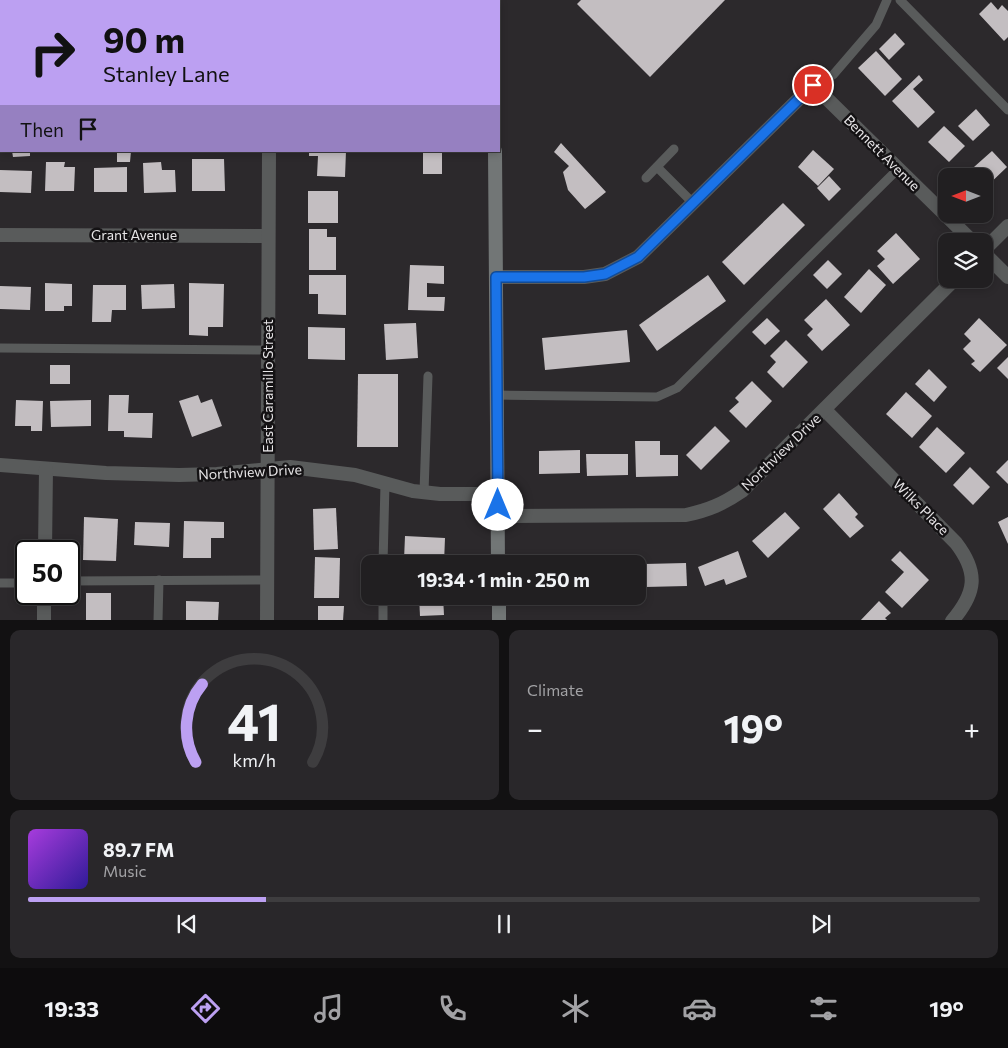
<!DOCTYPE html>
<meta charset="utf-8">
<style>
:root{--surface:#211f21;--page:#29272a;--text:#f1f3f6;--muted:#a2a2a5;--line:#3e3d3f;--accent:#bca0f2}
body{margin:0;font-family:Commissioner,sans-serif;background:var(--page);color:var(--text);height:100vh;display:flex;flex-direction:column;font-size:19px;white-space:nowrap}
*{box-sizing:border-box;margin:0}
p{font-size:16px;color:var(--muted)}
.icon{flex:none;width:28px;height:28px;fill:none;stroke:currentColor;stroke-width:2;stroke-linecap:round;stroke-linejoin:round}
.map{position:relative;height:620px;overflow:hidden}
.side{display:flex;flex-direction:column;gap:10px;padding:10px;background:#121112;flex:1}
.side>*{flex:none}
.top-card{position:absolute;left:0px;top:0px;width:500px;height:152px;box-shadow:0 2px 8px #0003,0 0 0 1px var(--line);background:#bca0f2;color:#111;overflow:hidden}
.needle{width:32px;rotate:270deg}
.fabs{position:absolute;left:938px;top:168px;display:grid;gap:10px}
.fabs a{display:grid;place-items:center;width:55px;height:55px;border-radius:10px;background:var(--surface);box-shadow:0 2px 8px #0003,0 0 0 1px var(--line);font-size:25px}
.speed{position:absolute;left:15px;top:540px;display:flex;gap:10px;font-size:25px;font-weight:700;text-align:center}
.speed>*{display:grid;place-content:center;width:65px;height:65px;border-radius:50%;background:var(--surface);box-shadow:0 2px 8px #0003,0 0 0 1px var(--line);line-height:1}
.speed .limit{border:2px solid #111;border-radius:8px;background:#fff;color:#111}
.pin{position:absolute;display:grid;place-items:center;width:42px;height:42px;color:#fff;margin:-21px;border:2px solid #fff;border-radius:50%;box-shadow:0 1px 5px #0007}
.me{position:absolute;width:55px;margin:-28px;rotate:0deg;stroke-linejoin:round;filter:drop-shadow(0 0 4px #0008)}
.turn{display:flex;align-items:center;gap:18px;height:105px;padding:0 20px;font-size:22px}
.turn .icon{width:65px;height:65px;stroke-width:2.5}
.turn b{display:block;font-size:35px;line-height:42px}
.then{display:flex;align-items:center;height:48px;padding:0 20px;background:#0003;gap:10px;font-size:19px}
.big{font-size:38px;font-weight:700;line-height:1.1}
.side .widget{flex:1;display:flex;flex-direction:column;justify-content:center;gap:8px;min-width:0;padding:0 18px;border-radius:10px;background:var(--page)}
.side .dial{align-items:center;gap:0}
.dial svg{height:130px;overflow:visible;fill:none;stroke:var(--line);stroke-width:7;stroke-linecap:round;text-anchor:middle}
.dial text{fill:var(--text);stroke:none}
.song{display:flex;align-items:center;gap:15px}
.cover{width:60px;height:60px;border-radius:8px;background:linear-gradient(135deg,hsl(280 70% 55%),hsl(250 70% 35%))}
.played{height:5px;border-radius:2px;background:linear-gradient(90deg,var(--accent) 25%,var(--line) 25%)}
.keys{display:flex;justify-content:space-around;direction:ltr}
.heat{display:flex;justify-content:space-between;align-items:center;font-size:28px;direction:ltr}
.side .tiles{flex:1;display:grid;gap:10px;grid-template-columns:1fr 1fr}
.widget:last-child{grid-column:span 2}
.trip{position:absolute;left:361px;top:555px;width:285px;height:50px;border-radius:10px;background:var(--surface);box-shadow:0 2px 8px #0003,0 0 0 1px var(--line);font-weight:700;line-height:50px;text-align:center}
.tabs{display:flex;height:80px;justify-content:space-around;align-items:center;background:#0d0c0d;color:var(--muted)}
.tabs .icon{width:35px;height:35px}
.tabs .current{color:var(--accent)}
.tabs b{font-size:22px;color:var(--text)}
.map>svg:first-child{display:block}
.building{fill:#c3bec1}
.lines{fill:none;stroke-linecap:round;stroke-linejoin:round}
.service{stroke:#595b5b;stroke-width:9}
.minor{stroke:#595b5b;stroke-width:14}
.secondary{stroke:#727676;stroke-width:14}
.route-casing{stroke:#114b97;stroke-width:12}
.route{stroke:#1a73e8;stroke-width:9}
.labels{text-anchor:middle;stroke-width:5;stroke-linejoin:round;paint-order:stroke}
.street-label{font-size:14px;fill:#e7e5e7;stroke:#141214}
</style>
<div class="map">
<svg width="1008" height="621" viewBox="0 0 1008 621">
<rect width="100%" height="100%" fill="#2c292c"/>
<g class="building">
<path d="M581,0H725L650,77L577,4Z"/>
<path d="M991,2L998,10L1002,5L1008,11V37L1004,41L979,14Z"/>
<path d="M895,33L905,44L889,60L879,49Z"/>
<path d="M876,51L902,79L885,96L858,68Z"/>
<path d="M919,75L923,80L913,89L935,112L918,128L892,101Z"/>
<path d="M976,109L990,125L973,141L958,126Z"/>
<path d="M944,126L965,146L949,162L928,142Z"/>
<path d="M561,143L606,192L585,209L568,190L563,172L569,166L554,152Z"/>
<path d="M813,150L834,169L818,186L798,167Z"/>
<path d="M12,151H30V156L13,157Z"/>
<path d="M117,151H131L130,162H117Z"/>
<path d="M309,151H346L345,177L317,176L318,156H309Z"/>
<rect x="423" y="151" width="19" height="23"/>
<path d="M992,151L1007,167L984,189V176L965,175Z"/>
<path d="M192,159H224L225,191H192Z"/>
<path d="M46,162H65L64,167H75L74,191H45Z"/>
<path d="M161,162L162,170H175L176,192L144,193L143,163Z"/>
<path d="M127,167V192H94V168Z"/>
<path d="M0,170L32,171L31,193L0,192Z"/>
<path d="M829,176L841,189L829,201L817,188Z"/>
<rect x="308" y="191" width="30" height="32"/>
<path d="M783,203L805,225L744,285L722,262Z"/>
<path d="M309,229H327V237H336V270H309Z"/>
<path d="M896,233L920,259L893,284L877,266L885,259L877,251Z"/>
<path d="M828,260L842,274L827,289L813,275Z"/>
<path d="M410,265L444,266V284L427,283V297H445L444,311L408,310Z"/>
<path d="M869,269L886,285L861,313L844,297Z"/>
<path d="M309,275H346V315L318,314V294H309Z"/>
<path d="M708,275L726,301L657,351L639,325Z"/>
<path d="M45,283L72,284V306H64V311H45Z"/>
<path d="M189,283L224,284L223,327H208V336L189,335Z"/>
<path d="M174,284L175,308L142,309L141,285Z"/>
<path d="M93,285H126V310H112L111,322H92Z"/>
<path d="M0,286L31,287L30,310L0,309Z"/>
<path d="M826,299L850,325L822,351L807,335L813,329L804,320Z"/>
<path d="M767,318L780,331L765,345L752,332Z"/>
<path d="M979,318L1007,345L980,372L971,364L975,361L963,349L971,341L964,334Z"/>
<path d="M416,323L418,358L386,360L384,324Z"/>
<path d="M308,327L345,328V360L308,359Z"/>
<path d="M627,330L630,362L545,370L542,338Z"/>
<path d="M786,340L808,362L783,388L767,372L776,362L770,356Z"/>
<path d="M1008,357V379L997,368Z"/>
<rect x="50" y="365" width="20" height="19"/>
<path d="M929,369L947,387L934,402L915,384Z"/>
<path d="M358,374H398V447H357Z"/>
<path d="M752,381L772,401L746,428L729,411L739,402L735,398Z"/>
<path d="M906,392L932,416L912,438L886,414Z"/>
<path d="M109,395H129L128,413H153L152,438L124,437V431H108Z"/>
<path d="M198,395L201,403L212,399L222,426L192,437L179,401Z"/>
<path d="M16,400L43,401L42,431H31V426H15Z"/>
<path d="M91,400V426L51,427L50,401Z"/>
<path d="M715,426L730,441L701,470L686,455Z"/>
<path d="M937,427L965,453L946,473L919,447Z"/>
<path d="M635,441H660V455H678V476L636,477Z"/>
<path d="M580,450V473L539,474V451Z"/>
<path d="M586,454H628V475L587,476Z"/>
<path d="M1008,460V484L996,472Z"/>
<path d="M970,467L990,487L973,505L953,485Z"/>
<path d="M839,493L858,514L855,517L864,526L850,538L823,509Z"/>
<path d="M336,508L338,549L314,550L313,509Z"/>
<path d="M785,512L800,528L768,558L752,541Z"/>
<path d="M84,517L118,519L116,561L83,560Z"/>
<path d="M1008,517V544L998,522Z"/>
<path d="M184,521L224,522V538H211V558H183Z"/>
<path d="M135,522L170,523L169,547L134,545Z"/>
<path d="M405,536L445,538L444,563L418,564V561L404,560Z"/>
<path d="M738,551L747,577L726,585L724,579L705,586L698,567Z"/>
<path d="M900,551L929,580L902,608L885,592L904,572L891,560Z"/>
<path d="M315,557L340,558L339,598H314Z"/>
<path d="M686,563L687,586L645,587L644,564Z"/>
<rect x="86" y="593" width="25" height="28"/>
<path d="M419,596H443L444,615L420,616Z"/>
<path d="M186,601L219,602L218,621L186,620Z"/>
<path d="M879,601L891,613L885,618L888,621H860Z"/>
<path d="M318,606H344L343,621H318Z"/>
</g>
<g class="lines">
<g class="service">
<path d="M900,0L1008,110"/>
<path d="M813,85L833,75L876,25L887,0"/>
<path d="M0,112H1"/>
<path d="M657,167L694,204"/>
<path d="M646,178L674,149"/>
<path d="M0,348L268,350"/>
<path d="M497,395L657,397L677,388L898,169"/>
<path d="M424,492L428,376"/>
<path d="M383,564L385,484"/>
<path d="M69,581L268,580"/>
<path d="M0,583H26"/>
<path d="M158,621L159,580"/>
<path d="M383,621V596"/>
</g>
<g class="minor">
<path d="M271,1V0"/>
<path d="M0,235L268,236"/>
<path d="M984,250L1008,226"/>
<path d="M984,253L1008,277"/>
<path d="M497,277H584L605,274L638,257L813,85L972,241"/>
<path d="M825,410L956,543C979,573 976,593 952,621"/>
<path d="M0,465L106,473L179,475L217,474L290,467L355,475L413,491L440,494H498"/>
<path d="M497,516L686,515C709,510 723,504 742,491L955,279"/>
<path d="M45,551L46,469"/>
<path d="M44,621V594"/>
<path d="M267,621L269,151"/>
</g>
<g class="secondary">
<path d="M494,0V1"/>
<path d="M495,151L498,564"/>
<path d="M499,596V621"/>
</g>
</g>
<g class="lines">
<g class="route-casing">
<path id="route" d="M498,505L496,277H584L605,274L638,257L813,85"/>
</g>
<use href="#route" class="route"/>
</g>
<g class="labels">
<g class="street-label">
<text transform="translate(882 153) rotate(45)" y="5">Bennett Avenue</text>
<text x="134" y="240">Grant Avenue</text>
<text transform="translate(268 386) rotate(-90)" y="5">East Caramillo Street</text>
<text transform="translate(781 452) rotate(-44)" y="5">Northview Drive</text>
<text transform="translate(250 472) rotate(-3)" y="5">Northview Drive</text>
<text transform="translate(921 507) rotate(45)" y="5">Wilks Place</text>
</g>
</g>
</svg>
<div class="fabs">
<a><svg class="needle" viewBox="-14 -14 28 28"><path d="M0-13l5 13h-10z" fill="#e53935"/><path d="M0 13l5-13h-10z" fill="#a2a2a5"/></svg></a>
<a><svg class="icon" aria-label="layers" viewBox="0 0 24 24"><path d="M12 4l9 5-9 5-9-5zM3 14l9 5 9-5"/></svg></a>
</div>
<div class="speed"><div class="limit">50</div></div>
<div class="pin" style="left:813px;top:85px;background:#d93025"><svg class="icon" aria-label="arrive" viewBox="0 0 24 24"><path d="M6 21V4h12l-3 4 3 4H6"/></svg></div>
<svg class="me" style="left:498px;top:505px" viewBox="-20 -20 40 40"><circle r="19" fill="#fff"/><path d="M0-13L10 11 0 6-10 11z" fill="#1a73e8"/></svg>
<div class="trip">19:34 · 1 min · 250 m</div>
<div class="top-card">
<div class="turn"><svg class="icon" aria-label="right" viewBox="0 0 24 24"><path d="M7 20v-9h11M14 6l5 5-5 5"/></svg><div><b>90 m</b>Stanley Lane</div></div>
<div class="then">Then<svg class="icon" aria-label="arrive" viewBox="0 0 24 24"><path d="M6 21V4h12l-3 4 3 4H6"/></svg></div>
</div>
</div>
<section class="side">
<div class="tiles">
<div class="widget dial"><svg viewBox="0 0 100 80">
<path d="M14 69A42 42 0 1 1 86 69"/>
<path d="M14 69A42 42 0 0 1 18 21" stroke="#bca0f2"/>
<text x="50" y="56" font-size="32" font-weight="700">41</text>
<text x="50" y="72" font-size="11">km/h</text>
</svg></div>
<div class="widget"><p>Climate</p>
<div class="heat"><a>−</a><b class="big">19°</b><a>+</a></div>
</div>
<div class="widget">
<div class="song"><i class="cover"></i><div><b>89.7 FM</b><p>Music</p></div></div>
<div class="played"></div>
<div class="keys"><svg class="icon" aria-label="previous" viewBox="0 0 24 24"><path d="M18 5L8 12l10 7zM5 5v14"/></svg><svg class="icon" aria-label="pause" viewBox="0 0 24 24"><path d="M8 5v14M16 5v14"/></svg><svg class="icon" aria-label="next" viewBox="0 0 24 24"><path d="M6 5l10 7-10 7zM19 5v14"/></svg></div>
</div>
</div>
</section>
<nav class="tabs">
<b>19:33</b>
<svg class="icon current" aria-label="directions" viewBox="0 0 24 24"><path d="M12 3l9 9-9 9-9-9zM9 14v-3h6M13 9l2 2-2 2"/></svg>
<svg class="icon" aria-label="music" viewBox="0 0 24 24"><path d="M9 18V5l10-2v13"/><circle cx="6" cy="18" r="3"/><circle cx="16" cy="16" r="3"/></svg>
<svg class="icon" aria-label="phone" viewBox="0 0 24 24"><path d="M5 4h4l2 5-3 2q2 4 5 5l2-3 5 2v4C11 20 4 13 5 4z"/></svg>
<svg class="icon" aria-label="climate" viewBox="0 0 24 24"><path d="M12 3v18M4 7l16 10M4 17L20 7"/></svg>
<svg class="icon" aria-label="car" viewBox="0 0 24 24"><path d="M5 17H2v-5l4-1 3-4h7l3 4 3 1v5h-3M9 17h6M6 11h13"/><circle cx="7" cy="17" r="2"/><circle cx="17" cy="17" r="2"/></svg>
<svg class="icon" aria-label="filters" viewBox="0 0 24 24"><path d="M4 7h16M4 17h16"/><circle cx="9" cy="7" r="2"/><circle cx="15" cy="17" r="2"/></svg>
<b>19°</b>
</nav>
